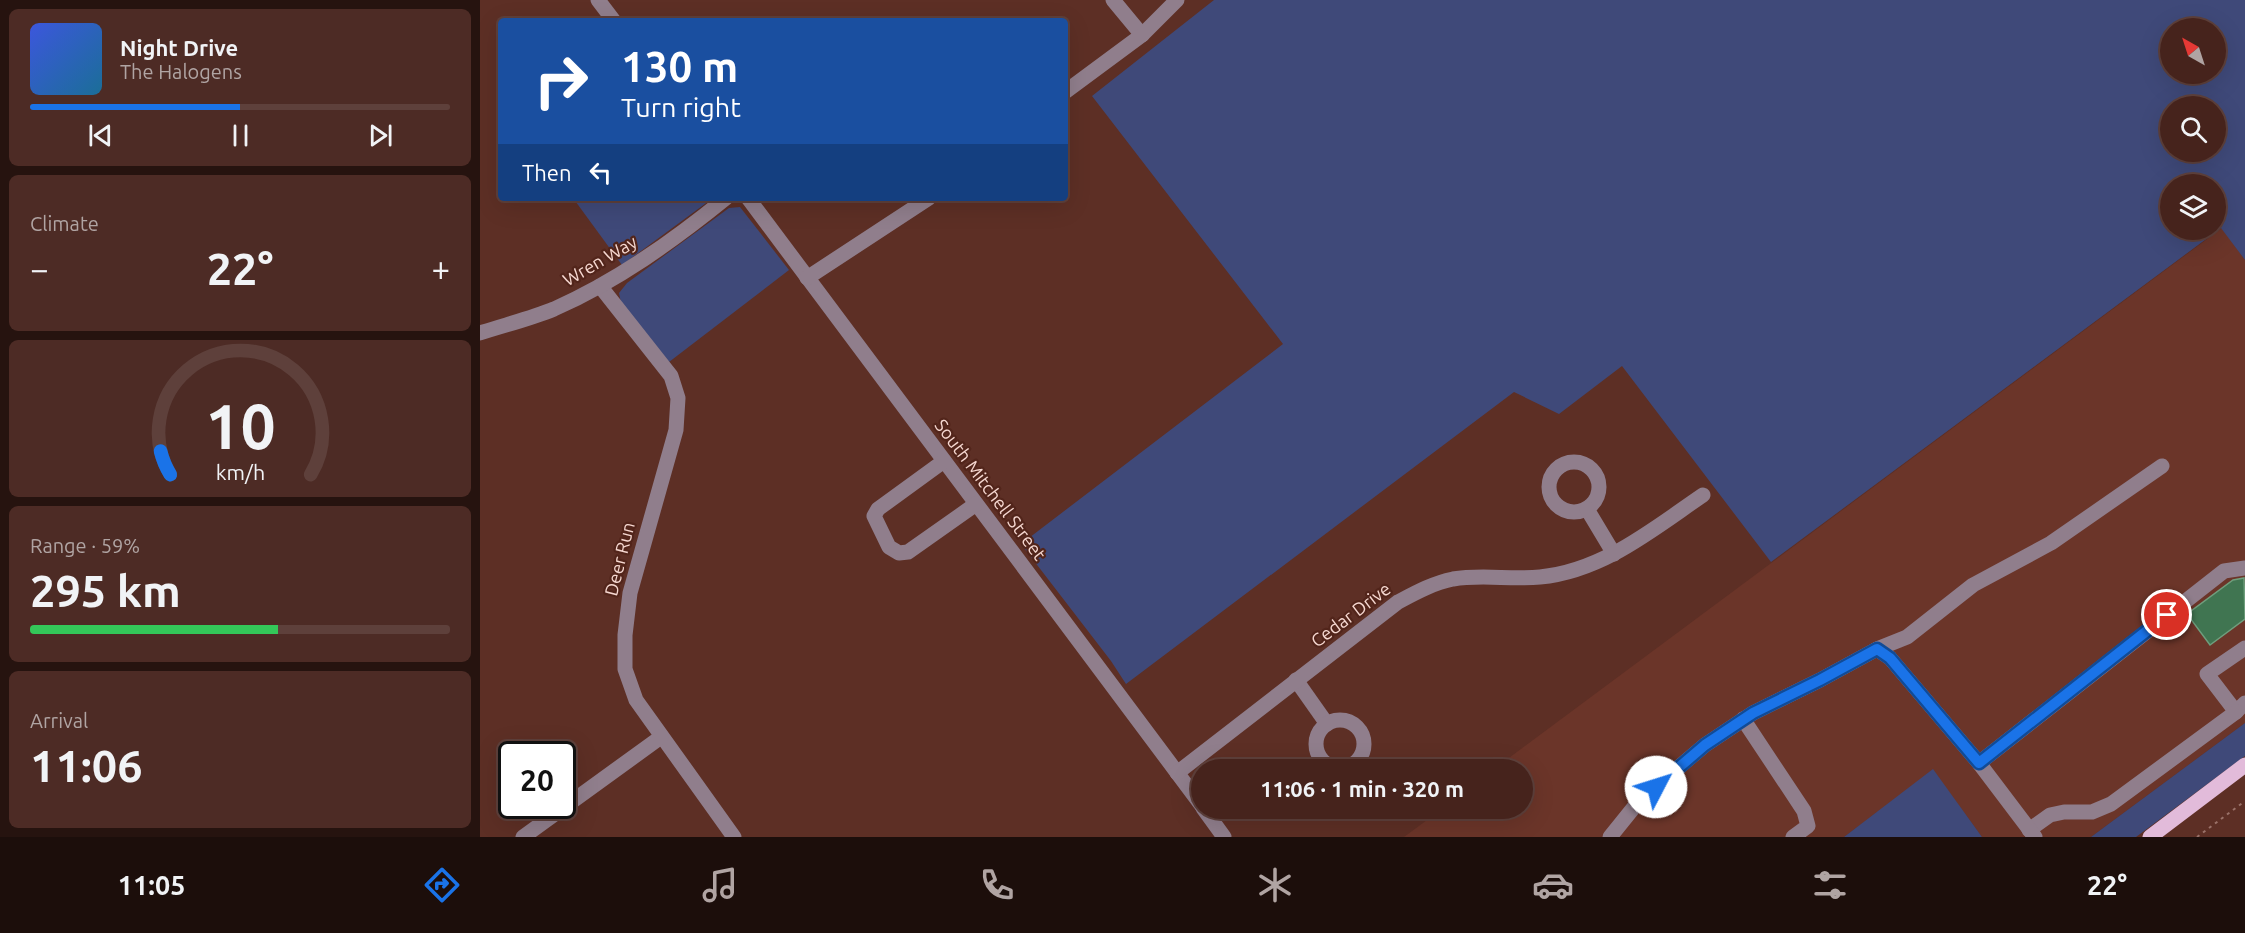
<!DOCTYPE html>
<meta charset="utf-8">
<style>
:root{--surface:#46231c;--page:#4d2b25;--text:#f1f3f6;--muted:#b0a4a3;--line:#5e403b;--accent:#1a73e8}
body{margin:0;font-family:Ubuntu,sans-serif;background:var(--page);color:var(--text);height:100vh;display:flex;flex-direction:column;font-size:22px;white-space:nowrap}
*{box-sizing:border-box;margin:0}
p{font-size:20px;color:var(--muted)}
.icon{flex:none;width:33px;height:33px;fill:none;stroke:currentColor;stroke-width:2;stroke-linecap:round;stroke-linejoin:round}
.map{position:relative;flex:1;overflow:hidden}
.side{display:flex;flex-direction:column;gap:9px;padding:9px;background:#26130f;width:480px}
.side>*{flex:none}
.banner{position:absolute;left:18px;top:18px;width:570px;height:183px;border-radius:6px;box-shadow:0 6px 24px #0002,0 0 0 2px var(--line);background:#1a4fa0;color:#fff;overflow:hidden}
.needle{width:39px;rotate:321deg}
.fabs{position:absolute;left:1680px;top:18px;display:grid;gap:12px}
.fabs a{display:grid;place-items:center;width:66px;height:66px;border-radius:50%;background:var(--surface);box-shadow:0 6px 24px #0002,0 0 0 2px var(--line);font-size:30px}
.speed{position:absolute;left:18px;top:741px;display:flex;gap:12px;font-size:30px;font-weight:700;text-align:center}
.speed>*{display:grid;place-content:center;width:78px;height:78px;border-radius:50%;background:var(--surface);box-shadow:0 6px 24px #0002,0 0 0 2px var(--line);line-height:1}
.speed .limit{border:3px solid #111;border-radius:9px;background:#fff;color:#111}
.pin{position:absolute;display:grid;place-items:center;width:51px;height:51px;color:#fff;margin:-26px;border:3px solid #fff;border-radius:50%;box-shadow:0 2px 6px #0007}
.me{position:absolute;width:66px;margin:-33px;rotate:50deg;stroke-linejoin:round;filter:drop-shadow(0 0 4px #0008)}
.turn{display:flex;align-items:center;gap:21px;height:126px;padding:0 24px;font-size:27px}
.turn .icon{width:78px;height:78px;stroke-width:2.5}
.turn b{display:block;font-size:42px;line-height:51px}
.then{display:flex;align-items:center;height:57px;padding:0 24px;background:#0003;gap:12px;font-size:22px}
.big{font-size:45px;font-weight:700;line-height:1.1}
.side .tile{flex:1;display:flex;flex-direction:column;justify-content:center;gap:9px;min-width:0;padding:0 21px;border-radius:9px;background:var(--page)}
.side .dial{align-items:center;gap:0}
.dial svg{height:156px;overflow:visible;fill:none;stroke:var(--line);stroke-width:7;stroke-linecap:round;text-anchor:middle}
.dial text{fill:var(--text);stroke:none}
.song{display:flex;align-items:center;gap:18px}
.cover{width:72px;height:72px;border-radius:9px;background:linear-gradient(135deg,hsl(230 70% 55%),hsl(200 70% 35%))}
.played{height:6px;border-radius:3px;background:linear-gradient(90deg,var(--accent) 50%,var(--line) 50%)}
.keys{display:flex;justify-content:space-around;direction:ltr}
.heat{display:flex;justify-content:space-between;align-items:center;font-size:33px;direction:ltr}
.charge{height:9px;border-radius:4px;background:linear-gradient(90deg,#34c759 59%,var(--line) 0)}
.trip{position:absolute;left:711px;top:759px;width:342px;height:60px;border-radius:30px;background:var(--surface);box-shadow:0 6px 24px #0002,0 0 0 2px var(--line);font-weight:700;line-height:60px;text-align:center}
.dock{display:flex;height:96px;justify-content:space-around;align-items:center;background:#1c0e0b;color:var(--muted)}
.dock .icon{width:42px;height:42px}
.dock .current{color:var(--accent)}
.dock b{font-size:27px;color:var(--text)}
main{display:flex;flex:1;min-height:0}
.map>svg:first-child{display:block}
.built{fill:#6b3529}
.green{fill:#3f4979;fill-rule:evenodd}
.building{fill:#407551;stroke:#6f9e7d;stroke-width:1.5}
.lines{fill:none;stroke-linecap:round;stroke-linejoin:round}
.path{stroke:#9a7269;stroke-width:2;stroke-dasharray:3 4.5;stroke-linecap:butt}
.minor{stroke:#907e8c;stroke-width:15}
.major{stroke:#e2bbda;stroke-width:15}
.route-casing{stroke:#114b97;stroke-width:15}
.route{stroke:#1a73e8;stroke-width:10}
.labels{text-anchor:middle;stroke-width:4.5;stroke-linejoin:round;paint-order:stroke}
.street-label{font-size:18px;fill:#f6d8d1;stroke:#52251b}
</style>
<main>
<section class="side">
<div class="tile">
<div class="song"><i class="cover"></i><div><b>Night Drive</b><p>The Halogens</p></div></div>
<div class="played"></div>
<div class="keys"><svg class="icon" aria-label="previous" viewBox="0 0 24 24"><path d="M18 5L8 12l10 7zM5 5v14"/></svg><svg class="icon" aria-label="pause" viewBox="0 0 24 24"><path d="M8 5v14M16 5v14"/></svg><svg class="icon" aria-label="next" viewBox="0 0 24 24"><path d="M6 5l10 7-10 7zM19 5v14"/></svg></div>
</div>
<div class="tile"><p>Climate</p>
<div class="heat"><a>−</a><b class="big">22°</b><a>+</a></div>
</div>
<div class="tile dial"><svg viewBox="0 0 100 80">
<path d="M14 69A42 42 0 1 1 86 69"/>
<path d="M14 69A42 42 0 0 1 9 57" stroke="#1a73e8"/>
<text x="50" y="56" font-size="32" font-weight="700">10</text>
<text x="50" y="72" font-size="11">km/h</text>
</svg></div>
<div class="tile"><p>Range · 59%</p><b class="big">295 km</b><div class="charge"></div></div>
<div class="tile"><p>Arrival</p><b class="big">11:06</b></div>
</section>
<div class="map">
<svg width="1765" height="837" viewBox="0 0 1765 837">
<rect width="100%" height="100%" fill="#5d2f25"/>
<path class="built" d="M1742,228L1765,260V723L1611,837H1502L1453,770L1364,837H924L962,809L1042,808V770L1014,769Z"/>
<g class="green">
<path d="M734,0H1765V260L1741,228L1291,562L1142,366L1079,414L1034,392L646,684L631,661L541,544L803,344L612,96ZM1736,28V74H1690V28ZM1736,106V152H1690V106ZM1690,184H1736V230H1690Z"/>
<path d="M93,198H233L142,265Z"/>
<path d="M260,207L309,270L189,362L141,303L139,293L147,283L249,208Z"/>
<path d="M1765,723V756L1656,837H1611Z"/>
<path d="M1453,769L1502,837H1364Z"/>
</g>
<path class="building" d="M1764,578L1765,619L1730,645L1707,614L1753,580Z"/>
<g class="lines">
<path class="path" d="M1717,837L1765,801"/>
<g class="minor">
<path d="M118,0L134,21"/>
<path d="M633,0L662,35"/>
<path d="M585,92L662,35L697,0"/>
<path d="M268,198L722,806"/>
<path d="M327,278L449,198"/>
<path d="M120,286L191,376L198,398L196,430L150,593L145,635V669L156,700L254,837"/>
<path d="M0,333C24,325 50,319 74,309C137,281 193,241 246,198"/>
<path d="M464,461L398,509L394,516L409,547L419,553L428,552L496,504"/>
<circle cx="1094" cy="487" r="25"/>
<path d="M1107,509L1134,554"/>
<path d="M1765,648L1727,674L1756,712L1765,703"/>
<path d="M1397,649L1427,637L1493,585L1571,543L1682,466"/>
<path d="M816,680L847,724"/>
<path d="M1263,719L1324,811L1328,826L1313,837"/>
<circle cx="860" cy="744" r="24"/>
<path d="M1499,763L1744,571L1765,568"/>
<path d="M697,773L918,602C935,593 953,583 973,579C1002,574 1031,580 1060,577C1123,571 1173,529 1223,495"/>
<path d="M723,808L744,837"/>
<path d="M1549,830L1570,815L1584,812H1612L1631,804L1756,712"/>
<path d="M43,837L181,737"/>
<path d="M1130,837L1159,801L1225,745L1273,713L1340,680L1397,649L1410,658L1499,763L1555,837"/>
</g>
<path class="major" d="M1670,837L1765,765"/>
</g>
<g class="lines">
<g class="route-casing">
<path id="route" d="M1176,787L1225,745L1273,713L1340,680L1397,649L1410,658L1499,763L1687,615"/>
</g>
<use href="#route" class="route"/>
</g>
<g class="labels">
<g class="street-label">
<text transform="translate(120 261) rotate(-30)" y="6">Wren Way</text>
<text transform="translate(510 490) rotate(53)" y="6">South Mitchell Street</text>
<text transform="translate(140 559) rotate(-76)" y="6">Deer Run</text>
<text transform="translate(871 615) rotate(-37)" y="6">Cedar Drive</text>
</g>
</g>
</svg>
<div class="fabs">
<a><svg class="needle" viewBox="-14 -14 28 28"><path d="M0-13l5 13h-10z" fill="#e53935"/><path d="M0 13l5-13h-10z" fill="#b0a4a3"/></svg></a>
<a><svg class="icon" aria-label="search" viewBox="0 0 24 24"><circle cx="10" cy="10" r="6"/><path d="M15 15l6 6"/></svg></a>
<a><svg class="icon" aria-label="layers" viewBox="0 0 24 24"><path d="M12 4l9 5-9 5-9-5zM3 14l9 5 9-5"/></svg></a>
</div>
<div class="speed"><div class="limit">20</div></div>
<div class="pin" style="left:1687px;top:615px;background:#d93025"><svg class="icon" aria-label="arrive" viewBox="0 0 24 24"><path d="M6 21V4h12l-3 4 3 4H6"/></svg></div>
<svg class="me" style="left:1176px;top:787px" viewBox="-20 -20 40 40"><circle r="19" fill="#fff"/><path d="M0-13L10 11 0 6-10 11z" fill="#1a73e8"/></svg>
<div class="trip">11:06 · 1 min · 320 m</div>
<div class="banner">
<div class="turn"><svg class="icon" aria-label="right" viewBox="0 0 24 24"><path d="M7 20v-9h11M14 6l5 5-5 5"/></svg><div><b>130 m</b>Turn right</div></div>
<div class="then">Then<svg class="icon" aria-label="left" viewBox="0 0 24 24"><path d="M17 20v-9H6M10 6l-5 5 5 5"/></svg></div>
</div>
</div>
</main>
<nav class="dock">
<b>11:05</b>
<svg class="icon current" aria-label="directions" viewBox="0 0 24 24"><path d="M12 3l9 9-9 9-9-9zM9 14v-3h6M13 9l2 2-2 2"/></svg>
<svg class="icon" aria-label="music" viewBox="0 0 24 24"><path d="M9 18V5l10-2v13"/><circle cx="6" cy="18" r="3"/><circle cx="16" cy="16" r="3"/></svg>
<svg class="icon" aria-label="phone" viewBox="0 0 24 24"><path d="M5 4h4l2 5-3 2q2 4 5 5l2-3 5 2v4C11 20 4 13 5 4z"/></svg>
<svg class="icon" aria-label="climate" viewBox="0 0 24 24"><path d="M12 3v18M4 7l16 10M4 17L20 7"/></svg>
<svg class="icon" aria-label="car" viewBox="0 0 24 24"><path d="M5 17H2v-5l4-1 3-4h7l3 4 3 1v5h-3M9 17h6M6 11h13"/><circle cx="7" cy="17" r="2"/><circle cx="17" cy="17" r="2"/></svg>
<svg class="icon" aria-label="filters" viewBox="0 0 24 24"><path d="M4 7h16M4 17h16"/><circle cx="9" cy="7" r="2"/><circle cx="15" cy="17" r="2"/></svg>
<b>22°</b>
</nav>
